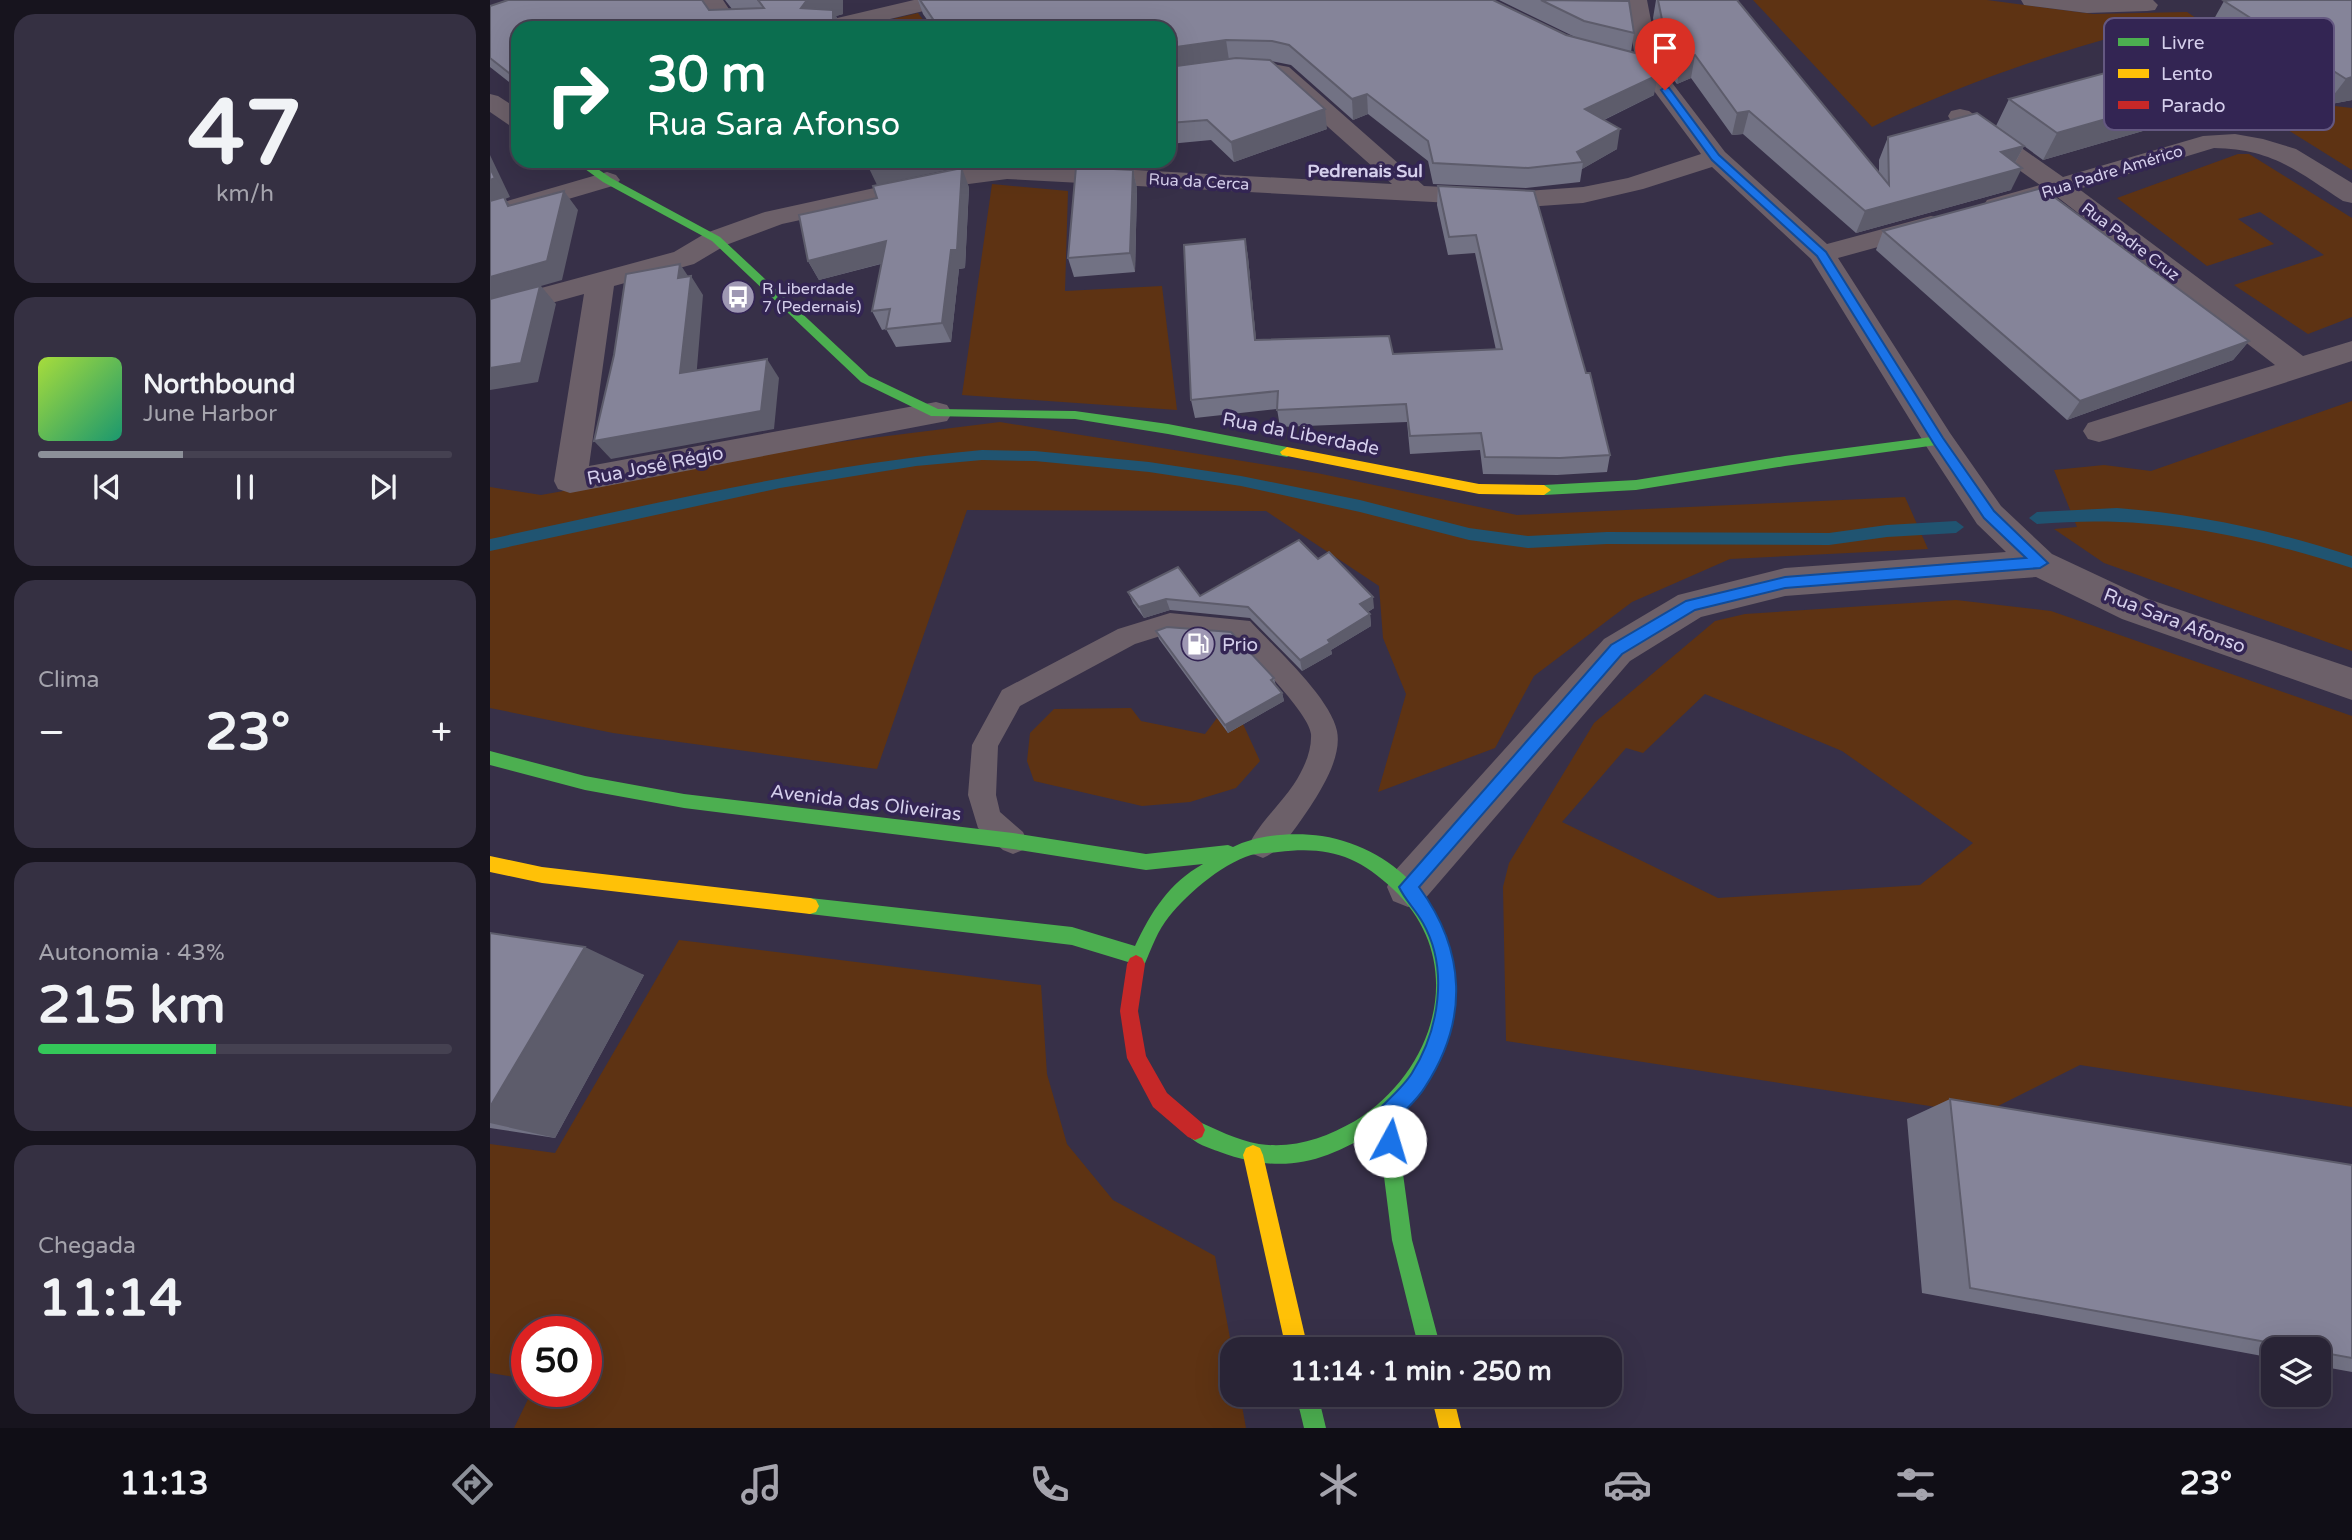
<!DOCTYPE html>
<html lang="pt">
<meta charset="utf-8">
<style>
:root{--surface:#292436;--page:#353042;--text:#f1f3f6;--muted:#a5a4ad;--line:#454151;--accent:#8c9099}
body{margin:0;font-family:"Varela Round",sans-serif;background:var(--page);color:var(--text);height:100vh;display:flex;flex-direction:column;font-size:26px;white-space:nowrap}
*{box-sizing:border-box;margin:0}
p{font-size:23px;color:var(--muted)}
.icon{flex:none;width:38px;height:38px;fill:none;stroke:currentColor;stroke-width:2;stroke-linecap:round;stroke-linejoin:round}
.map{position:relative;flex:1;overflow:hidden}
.panel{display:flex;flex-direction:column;gap:14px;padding:14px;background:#17141e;width:490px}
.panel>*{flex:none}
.guide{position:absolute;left:21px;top:21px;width:665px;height:147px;border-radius:21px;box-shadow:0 7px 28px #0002,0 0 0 2px var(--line);background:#0b6e4f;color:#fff;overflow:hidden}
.buttons{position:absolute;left:1771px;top:1337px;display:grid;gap:14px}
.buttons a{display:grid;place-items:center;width:70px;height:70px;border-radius:14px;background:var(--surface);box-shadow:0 7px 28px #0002,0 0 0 2px var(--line);font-size:35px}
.speed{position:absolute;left:21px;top:1316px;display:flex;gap:14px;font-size:35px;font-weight:700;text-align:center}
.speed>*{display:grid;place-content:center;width:91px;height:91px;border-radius:50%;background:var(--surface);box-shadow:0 7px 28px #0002,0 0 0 2px var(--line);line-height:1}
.speed .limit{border:10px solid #d22;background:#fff;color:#111}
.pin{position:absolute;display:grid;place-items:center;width:60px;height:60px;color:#fff;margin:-72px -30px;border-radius:50% 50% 50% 0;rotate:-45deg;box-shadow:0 0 7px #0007}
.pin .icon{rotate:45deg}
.me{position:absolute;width:77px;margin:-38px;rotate:6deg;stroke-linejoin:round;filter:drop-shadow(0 0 5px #0008)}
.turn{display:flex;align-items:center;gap:24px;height:147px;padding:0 21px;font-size:32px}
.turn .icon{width:91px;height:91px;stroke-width:2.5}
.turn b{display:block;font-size:49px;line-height:60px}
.big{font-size:52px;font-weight:800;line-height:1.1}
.panel .widget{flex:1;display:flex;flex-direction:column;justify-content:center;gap:10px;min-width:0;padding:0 24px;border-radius:21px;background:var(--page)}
.panel .dial{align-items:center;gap:0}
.dial b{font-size:91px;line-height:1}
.song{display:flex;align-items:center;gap:21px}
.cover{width:84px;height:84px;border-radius:10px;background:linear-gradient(135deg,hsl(80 70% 55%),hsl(160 70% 35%))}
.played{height:7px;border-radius:4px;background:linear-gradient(90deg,var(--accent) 35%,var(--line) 35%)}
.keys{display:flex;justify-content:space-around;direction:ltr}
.heat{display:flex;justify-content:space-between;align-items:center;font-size:38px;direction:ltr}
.charge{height:10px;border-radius:5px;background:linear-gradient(90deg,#34c759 43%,var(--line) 0)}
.trip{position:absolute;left:730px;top:1337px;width:402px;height:70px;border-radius:21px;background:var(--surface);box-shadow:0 7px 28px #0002,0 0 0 2px var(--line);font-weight:800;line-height:70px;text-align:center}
.dock{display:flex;height:112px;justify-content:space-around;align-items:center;background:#100e16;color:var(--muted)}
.dock .icon{width:49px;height:49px}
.dock .active{color:var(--accent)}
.dock b{font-size:32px;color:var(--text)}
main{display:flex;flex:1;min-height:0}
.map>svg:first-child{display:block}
.green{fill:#5e3313;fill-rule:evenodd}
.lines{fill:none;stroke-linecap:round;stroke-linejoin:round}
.stream{fill:#205471;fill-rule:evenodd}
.lane{fill:#6c6069;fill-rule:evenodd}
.street{fill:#6c6069;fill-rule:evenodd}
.fast{fill:#4caf50;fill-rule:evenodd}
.slow{fill:#ffc107;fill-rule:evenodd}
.jam{fill:#c62828;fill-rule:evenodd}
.wall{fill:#727284}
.shaded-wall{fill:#5d5c6b}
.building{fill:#858499;stroke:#5d5c6b;stroke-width:2}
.route{fill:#1a73e8;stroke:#114b97;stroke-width:2}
.labels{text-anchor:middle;stroke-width:7;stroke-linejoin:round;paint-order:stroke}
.far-street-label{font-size:16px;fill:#d5cfec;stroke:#332553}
.far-poi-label{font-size:16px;fill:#d5cfec;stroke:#332553;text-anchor:start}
.far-neighbourhood-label{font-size:18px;font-weight:bold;fill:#d5cfec;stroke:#332553}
.street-label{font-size:19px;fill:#d5cfec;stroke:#332553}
.poi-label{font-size:19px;fill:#d5cfec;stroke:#332553;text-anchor:start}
.key{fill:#332553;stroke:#645881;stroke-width:2}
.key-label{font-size:19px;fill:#d5cfec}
</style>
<main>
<section class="panel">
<div class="widget dial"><b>47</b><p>km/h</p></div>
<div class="widget">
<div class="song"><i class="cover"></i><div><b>Northbound</b><p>June Harbor</p></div></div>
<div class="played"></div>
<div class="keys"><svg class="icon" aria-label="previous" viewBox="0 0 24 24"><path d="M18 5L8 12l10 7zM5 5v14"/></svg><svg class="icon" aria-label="pause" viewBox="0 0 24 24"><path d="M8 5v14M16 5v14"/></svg><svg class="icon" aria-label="next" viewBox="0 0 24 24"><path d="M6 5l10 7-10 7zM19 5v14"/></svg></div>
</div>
<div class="widget"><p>Clima</p>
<div class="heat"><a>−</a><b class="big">23°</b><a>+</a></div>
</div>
<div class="widget"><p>Autonomia · 43%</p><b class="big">215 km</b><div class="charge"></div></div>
<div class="widget"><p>Chegada</p><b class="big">11:14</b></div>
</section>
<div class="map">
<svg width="1862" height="1428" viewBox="0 0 1862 1428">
<rect width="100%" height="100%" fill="#373048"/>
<g class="green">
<path d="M1263,0H1497L1603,14L1697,12L1836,105L1862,108V170L1641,32C1552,56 1465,87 1382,127Z"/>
<path d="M428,13L439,28H365Z"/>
<path d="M1748,154H1759L1862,218V317L1818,334L1744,285L1834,255L1770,212L1748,219L1784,244L1717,266L1627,198Z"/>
<path d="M502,184L578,191L575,291L672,286L687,410L472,395Z"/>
<path d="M1862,401V651L1614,563L1564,529L1587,527L1564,470L1614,465L1661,471Z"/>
<path d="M510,422L827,473L1027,515L1415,497L1438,549L1240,559L1142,602L1044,676L1005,748L888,792L916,694L893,638L889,586L776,511L477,510L387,769L123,733L0,708V487L51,495L341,443Z"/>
<path d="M1466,600L1561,611L1862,716V1107L1590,1065L1492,1114L1016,1041L1013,887L1019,863L1104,723L1225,621L1255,614ZM1215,694L1352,751L1483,843L1430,885L1228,898L1072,822L1136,748L1153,753Z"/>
<path d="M641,708L651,721L715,734L727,718L738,733L753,724L770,761L746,788L700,802L652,806L544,781L537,761L540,733L564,709Z"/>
<path d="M189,940L551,985L557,1074L577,1144L623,1200L725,1256L742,1349V1395H750L756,1428H24L42,1391H96V1332H37V1379L0,1373V1144L65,1153Z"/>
</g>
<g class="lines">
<g class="stream">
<path d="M492,450L545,451L659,462L751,476L870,500L979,528L1038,536L1117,532L1339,533L1397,525L1466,521L1474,527L1466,533L1397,537L1339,545L1117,544L1038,548L979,540L870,512L751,486L659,472L545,461L492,460L426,466L290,488L0,551V539C163,504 326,465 492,450Z"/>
<path d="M1627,508C1708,514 1785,531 1862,556V568C1755,534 1660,514 1547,524L1539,518L1547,512Z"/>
</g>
<path class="lane" d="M680,613L760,621C784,647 840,697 847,731C852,756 833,787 820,807C808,824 793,850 773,858L763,854L759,845C769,823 790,805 804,784C813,770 822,752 821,734C819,713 761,655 744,638L680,633L645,644L530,706L508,746L506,795L510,812L533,832L537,841L533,850L523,854L513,850L488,828L478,795L482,745L512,690L628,629Z"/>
<g class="street">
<path d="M211,0H233L245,18L278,23L281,28H230Z"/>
<path d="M424,0H462L459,5L362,28H323L326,23Z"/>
<path d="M1135,0H1157L1170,67L1235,152L1337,244L1441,216L1450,218L1454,224L1450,230L1348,258L1460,433L1511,506L1562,554L1658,599L1862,668V700L1632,619L1546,577L1295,596L1211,617L1140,661L933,901L918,907L903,901L897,887L903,873L1114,639L1188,595L1295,568L1516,552L1487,524L1438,449L1321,259L1222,167L1153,189L1093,203L1036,207L517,179L471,185L292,224L236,245L204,264L124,286L99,466L446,402L457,405L462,413L457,421L80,493L68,489L64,481L94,294L0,320V302L184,252L216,233L275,212L471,169L517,163L902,184L783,78L749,76L679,85V71L749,62L777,63L799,67L934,186L1036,191L1093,187L1138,178L1211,154L1147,68Z"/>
<path d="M1531,0H1663L1668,5L1665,10L1657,11L1597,13L1542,6L1534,5Z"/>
<path d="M0,94L8,96L28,109V127L19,125L0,112Z"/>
<path d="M1470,109L1479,111L1573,177L1713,136L1745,134L1773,139L1806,149L1862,183V203L1853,201C1806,170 1782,149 1724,148L1589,189L1813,356L1862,341V361L1620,439L1609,442L1598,439L1593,431L1598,423L1785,365L1566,196L1506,214L1497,212L1493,206L1497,200L1550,185L1461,121L1458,116L1461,111Z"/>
<path d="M117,172L126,175L130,180L126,185L0,222V206Z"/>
</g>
<g class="fast">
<path d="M84,161H96L121,178L230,237L379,376L448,409L585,411L678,424L797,447L804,452L797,457L678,434L585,419L441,416L371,382L222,241L113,182Z"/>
<path d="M1449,436L1456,441L1454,444L1295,466L1146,490L1054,495L1047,490L1054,485L1146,480L1295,456Z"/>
<path d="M0,751L95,776L194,794L523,833L656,854L738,845L743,847C768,834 805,832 832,836C917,850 972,923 963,1009C959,1050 933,1087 905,1115L922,1240L951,1349H929L902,1240L888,1129C833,1163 793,1175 730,1152C717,1147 701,1143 695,1130L698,1123L705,1120C726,1129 746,1140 769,1144C804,1149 835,1138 865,1121C947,1070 979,960 903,889C867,855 837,846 788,852C779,853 769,853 761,855C731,864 693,897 675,922C665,936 659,955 652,970L646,973L640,970L638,962L582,945L320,914L314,912L311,906L314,900L320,898L582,927L645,946C661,912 679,883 713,864L656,870L523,849L194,808L95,790L0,765Z"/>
<path d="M806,1395H828L836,1428H814Z"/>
</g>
<g class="slow">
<path d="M797,447L989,484L1054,485L1061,490L1054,495L989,494L792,455L790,452Z"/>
<path d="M0,856L52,867L320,898L326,900L329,906L326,912L320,914L52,883L0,872Z"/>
<path d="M763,1145L770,1148L773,1155L818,1349H796L753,1155L756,1148Z"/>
<path d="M941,1395H963L971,1428H949Z"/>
</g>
<path class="jam" d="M646,955L652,958L655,964L648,1011L656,1056L677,1093L712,1123L715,1130L712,1137L705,1140L698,1137L663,1107L637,1058L630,1011L637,964L640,958Z"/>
</g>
<g class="wall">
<path d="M235,0H353V14L346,16L351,28H28V89L0,67V6L219,10L242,9Z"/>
<path d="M428,0H1003L1076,35L1087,38L1009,0H1134L1144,33L1141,52L1164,95L1114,120L1127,149L1092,169L1090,182L1036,188L943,184L938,161L878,114L863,120L801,65L781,61L837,129L744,162L721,140L679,144V28H443L433,14Z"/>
<path d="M1166,0H1247L1389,174V160L1398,137L1530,143L1506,126L1519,99L1701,117L1553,160L1534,146L1525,163L1521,190L1366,233L1253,134L1242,135L1201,78L1187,84L1172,66L1163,18Z"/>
<path d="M1862,0V100L1836,105L1719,28L1734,1Z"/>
<path d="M592,161H648V168L593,165Z"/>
<path d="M643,170L647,189L645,272L584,277L578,258Z"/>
<path d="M948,186L1096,373L1120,455L1117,472L1067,475L993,474L990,450L920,454L917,422L790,427L787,409L705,418L701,400L755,239L758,257L766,340L903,354L1006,350L985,253L958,255L947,205Z"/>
<path d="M479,187L475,268L469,269L461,342L406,347L396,329L392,330L382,311L391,264L329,280L318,261Z"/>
<path d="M1393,231L1759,341L1743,360L1577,420L1386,250Z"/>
<path d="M828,559L884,608L878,612L880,614L881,626L841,650L842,654L812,671L760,618L680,610L654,618L643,603L638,592L710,596Z"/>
<path d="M666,631L784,678L786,686L792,693L794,701L738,733L669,639Z"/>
<path d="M0,933L154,975L65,1138L0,1128Z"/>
<path d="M1460,1099L1862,1165V1372L1829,1366V1349H1783V1358L1432,1293L1417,1119Z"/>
</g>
<g class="shaded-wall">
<path d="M316,0H353V14L346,16L351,28H343L311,8Z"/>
<path d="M736,40L739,60L679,69V48Z"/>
<path d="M1205,55L1201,78L1187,84L1191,62Z"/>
<path d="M1168,75L1164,95L1093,130L1095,109Z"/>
<path d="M1862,77V100L1836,105L1856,79Z"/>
<path d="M1718,90L1701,117L1553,160L1567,133Z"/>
<path d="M877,94L878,114L863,120L862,99Z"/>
<path d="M835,109L837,129L744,162L741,142Z"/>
<path d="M1259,111L1253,134L1242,135L1247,113Z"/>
<path d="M1130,129L1127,149L1092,169L1093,162L1087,152Z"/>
<path d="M1534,146L1522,168L1511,152Z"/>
<path d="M0,155L20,197L15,199L29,216L18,206L0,204Z"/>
<path d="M393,161H480L481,162V165L387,185L377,164Z"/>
<path d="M472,168L479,187L475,268L469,269L461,342L452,323Z"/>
<path d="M1532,168L1521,190L1366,233L1375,211Z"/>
<path d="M643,170L647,189L645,272L640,253Z"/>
<path d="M74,191L88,210L72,280L51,286L66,304L48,382L0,390V277Z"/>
<path d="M755,239L758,257L768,359L765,340Z"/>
<path d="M396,241L405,260L329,280L318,261Z"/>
<path d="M190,264L200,279L201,276L213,295L205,392L190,373L188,278Z"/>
<path d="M1759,341L1743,360L1577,420L1590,401Z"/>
<path d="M277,359L289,378L284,429L121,459L104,441Z"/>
<path d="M883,597L884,608L871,616L870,604Z"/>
<path d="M676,599L680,610L654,618L649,607Z"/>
<path d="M880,614L881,626L841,650L842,654L812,671L810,660L838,640Z"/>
<path d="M792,693L794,701L738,733L735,725Z"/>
<path d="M95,947L154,975L65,1138L0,1123V1107Z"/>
</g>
<g class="building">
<path d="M18,0H212L219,10L274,8L268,0H267H317L311,8L343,10V28H130L115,25L114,28H28V80L0,58V6Z"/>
<path d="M430,0H1003L1076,35L1153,55L1168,75L1095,109L1130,129L1087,152L1093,162L1038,168L943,163L938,141L877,94L862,99L799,45L782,41L736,40L679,48V28H449Z"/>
<path d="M1051,0L1139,1L1144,33L1094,21Z"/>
<path d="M1168,0H1247L1399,185L1398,137L1487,113L1534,146L1511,152L1532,168L1375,211L1259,111L1247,113L1205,55L1191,62L1177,44Z"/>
<path d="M1742,0H1862V77L1856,79L1734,1Z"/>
<path d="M746,58L780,60L835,109L741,142L717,120L679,123V67Z"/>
<path d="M1667,59L1718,90L1567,133L1519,99Z"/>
<path d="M376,161H393L377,164Z"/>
<path d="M586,167L643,170L640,253L578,258Z"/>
<path d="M0,168L5,178L0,180Z"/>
<path d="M472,168L467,250H461L452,323L396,329L400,309L382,311L396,241L318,261L309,215L387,198L383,186Z"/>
<path d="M948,186L1044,191L1096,373H1100L1120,455L1070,458L995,457L991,433L920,436L916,404L787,410L788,391L701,400L694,245L755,239L765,340L899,336L903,354L1012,349L986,235L959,237Z"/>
<path d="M1552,188L1759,341L1590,401L1393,231Z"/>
<path d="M74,191L57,261L0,277V201L14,197L18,206Z"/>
<path d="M190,264L188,278L201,276L190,373L277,359L271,411L104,441L124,355L136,274Z"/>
<path d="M50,286L31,363L0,368V299Z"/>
<path d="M809,540L828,559L839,552L883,597L870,604L880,614L838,640L840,643L810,660L758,607L676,599L649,607L638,592L688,567L710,596Z"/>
<path d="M677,627L741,632L784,678L781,680L792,693L735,725L666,631Z"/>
<path d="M0,933L95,947L0,1107Z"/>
<path d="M1460,1099L1862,1165V1358L1829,1352V1349H1815L1480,1288Z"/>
</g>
<path class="route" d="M1175,87L1179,88L1229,155L1336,252L1453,438L1504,511L1558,563L1550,568L1295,588L1205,610L1132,654L929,887C976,951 979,1020 935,1087C928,1099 916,1109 907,1119L910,1141L907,1148L900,1151L892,1148C888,1137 885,1121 889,1109C900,1098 914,1086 922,1073C949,1030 959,969 933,923C926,910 915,900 909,887L1121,645L1196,601L1295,577L1536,558L1494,518L1444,444L1327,256L1222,160L1171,90Z"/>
<defs>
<g id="bus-disc" transform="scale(1.75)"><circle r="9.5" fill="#9e97b3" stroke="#332553"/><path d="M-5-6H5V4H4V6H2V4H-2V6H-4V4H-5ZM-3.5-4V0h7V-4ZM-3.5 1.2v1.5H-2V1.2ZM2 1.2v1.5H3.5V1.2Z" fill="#fff"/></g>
<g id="fuel-disc" transform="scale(1.75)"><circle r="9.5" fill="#9e97b3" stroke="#332553"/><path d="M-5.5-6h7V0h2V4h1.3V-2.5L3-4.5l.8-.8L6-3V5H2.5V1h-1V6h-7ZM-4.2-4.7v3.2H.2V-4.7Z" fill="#fff"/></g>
</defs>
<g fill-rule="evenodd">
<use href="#bus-disc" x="248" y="297"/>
<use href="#fuel-disc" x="708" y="644"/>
</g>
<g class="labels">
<g class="far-street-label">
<text transform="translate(1622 171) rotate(-17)" y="6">Rua Padre Américo</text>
<text transform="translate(709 181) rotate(3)" y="6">Rua da Cerca</text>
<text transform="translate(1641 241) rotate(37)" y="6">Rua Padre Cruz</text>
</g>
<g class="far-poi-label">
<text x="272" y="294">R Liberdade<tspan x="272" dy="18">7 (Pedernais)</tspan></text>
</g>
<g class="far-neighbourhood-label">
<text x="875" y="177">Pedrenais Sul</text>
</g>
<g class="street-label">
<text transform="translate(811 433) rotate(11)" y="7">Rua da Liberdade</text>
<text transform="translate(165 465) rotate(-11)" y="7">Rua José Régio</text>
<text transform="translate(1685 620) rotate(21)" y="7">Rua Sara Afonso</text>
<text transform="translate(376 802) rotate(7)" y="7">Avenida das Oliveiras</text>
</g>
<g class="poi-label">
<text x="732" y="651">Prio</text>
</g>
</g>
<rect x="1614" y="18" width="230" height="112" rx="10" class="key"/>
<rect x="1628" y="38" width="31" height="8" fill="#4caf50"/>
<rect x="1628" y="69" width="31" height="9" fill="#ffc107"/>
<rect x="1628" y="101" width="31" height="8" fill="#c62828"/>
<g class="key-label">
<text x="1671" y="49">Livre</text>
<text x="1671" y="80">Lento</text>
<text x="1671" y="112">Parado</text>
</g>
</svg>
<div class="buttons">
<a><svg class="icon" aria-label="layers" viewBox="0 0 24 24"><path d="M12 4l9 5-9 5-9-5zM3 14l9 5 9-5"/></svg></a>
</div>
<div class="speed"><div class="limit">50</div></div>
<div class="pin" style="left:1175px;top:90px;background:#d93025"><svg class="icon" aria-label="arrive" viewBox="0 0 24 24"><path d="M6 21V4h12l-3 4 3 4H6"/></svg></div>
<svg class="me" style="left:900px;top:1141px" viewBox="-20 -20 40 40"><circle r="19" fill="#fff"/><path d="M0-13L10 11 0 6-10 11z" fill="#1a73e8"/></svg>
<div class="trip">11:14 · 1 min · 250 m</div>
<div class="guide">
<div class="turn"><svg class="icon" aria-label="right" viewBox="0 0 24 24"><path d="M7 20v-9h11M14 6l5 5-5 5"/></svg><div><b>30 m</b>Rua Sara Afonso</div></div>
</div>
</div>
</main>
<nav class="dock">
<b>11:13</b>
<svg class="icon active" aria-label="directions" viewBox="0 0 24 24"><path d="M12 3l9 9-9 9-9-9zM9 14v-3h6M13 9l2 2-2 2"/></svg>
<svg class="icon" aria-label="music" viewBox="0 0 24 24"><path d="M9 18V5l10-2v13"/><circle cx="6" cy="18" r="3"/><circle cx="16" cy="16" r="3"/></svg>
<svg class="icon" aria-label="phone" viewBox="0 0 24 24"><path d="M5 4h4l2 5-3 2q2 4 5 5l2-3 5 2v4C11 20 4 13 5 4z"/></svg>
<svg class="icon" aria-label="climate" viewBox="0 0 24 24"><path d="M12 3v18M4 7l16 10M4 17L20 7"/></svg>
<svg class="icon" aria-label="car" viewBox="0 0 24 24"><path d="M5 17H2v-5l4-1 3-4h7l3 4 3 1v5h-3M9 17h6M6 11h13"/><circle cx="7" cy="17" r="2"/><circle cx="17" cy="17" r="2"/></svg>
<svg class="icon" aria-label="filters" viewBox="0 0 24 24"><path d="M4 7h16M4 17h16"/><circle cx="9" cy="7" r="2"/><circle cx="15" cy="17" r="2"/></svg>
<b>23°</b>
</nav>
